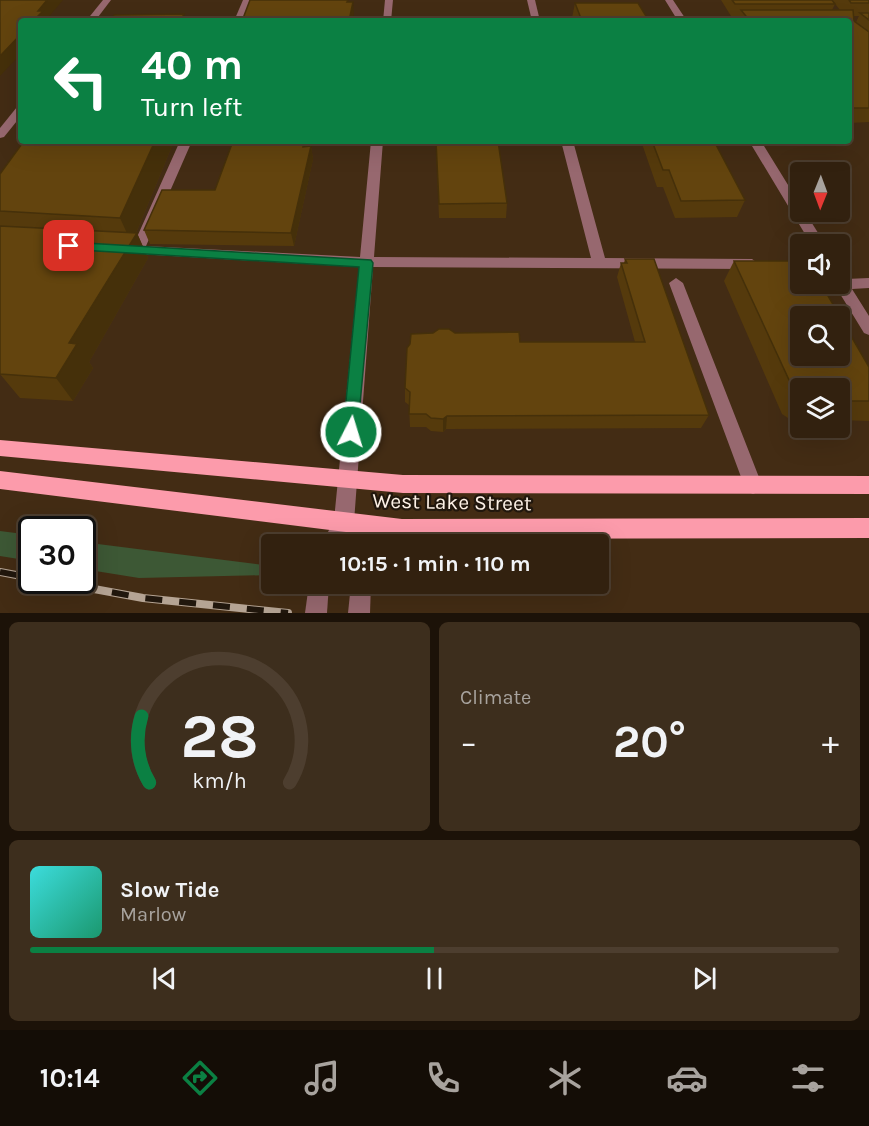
<!DOCTYPE html>
<meta charset="utf-8">
<style>
:root{--surface:#32210f;--page:#3d2e1d;--text:#f1f3f6;--muted:#a8a39e;--line:#4d3e2f;--accent:#0b8043}
body{margin:0;font-family:Karla,sans-serif;background:var(--page);color:var(--text);height:100vh;display:flex;flex-direction:column;font-size:22px;white-space:nowrap}
*{box-sizing:border-box;margin:0}
p{font-size:20px;color:var(--muted)}
.icon{flex:none;width:33px;height:33px;fill:none;stroke:currentColor;stroke-width:2;stroke-linecap:round;stroke-linejoin:round}
.map{position:relative;height:613px;overflow:hidden}
.panel{display:flex;flex-direction:column;gap:9px;padding:9px;background:#1c1208;flex:1}
.panel>*{flex:none}
.banner{position:absolute;left:18px;top:18px;width:834px;height:126px;border-radius:6px;box-shadow:0 6px 24px #0002,0 0 0 2px var(--line);background:#0b8043;color:#fff;overflow:hidden}
.needle{width:39px;rotate:181deg}
.fabs{position:absolute;left:790px;top:162px;display:grid;gap:12px}
.fabs a{display:grid;place-items:center;width:60px;height:60px;border-radius:6px;background:var(--surface);box-shadow:0 6px 24px #0002,0 0 0 2px var(--line);font-size:30px}
.speed{position:absolute;left:18px;top:516px;display:flex;gap:12px;font-size:30px;font-weight:700;text-align:center}
.speed>*{display:grid;place-content:center;width:78px;height:78px;border-radius:50%;background:var(--surface);box-shadow:0 6px 24px #0002,0 0 0 2px var(--line);line-height:1}
.speed .limit{border:3px solid #111;border-radius:9px;background:#fff;color:#111}
.pin{position:absolute;display:grid;place-items:center;width:51px;height:51px;color:#fff;margin:-26px;border-radius:12px;box-shadow:0 3px 9px #0006}
.me{position:absolute;width:66px;margin:-33px;rotate:5deg;stroke-linejoin:round;filter:drop-shadow(0 0 4px #0008)}
.turn{display:flex;align-items:center;gap:21px;height:126px;padding:0 24px;font-size:27px}
.turn .icon{width:78px;height:78px;stroke-width:2.5}
.turn b{display:block;font-size:42px;line-height:51px}
.big{font-size:45px;font-weight:700;line-height:1.1}
.panel .card{flex:1;display:flex;flex-direction:column;justify-content:center;gap:9px;min-width:0;padding:0 21px;border-radius:9px;background:var(--page)}
.panel .dial{align-items:center;gap:0}
.dial svg{height:156px;overflow:visible;fill:none;stroke:var(--line);stroke-width:7;stroke-linecap:round;text-anchor:middle}
.dial text{fill:var(--text);stroke:none}
.song{display:flex;align-items:center;gap:18px}
.cover{width:72px;height:72px;border-radius:9px;background:linear-gradient(135deg,hsl(180 70% 55%),hsl(160 70% 35%))}
.played{height:6px;border-radius:3px;background:linear-gradient(90deg,var(--accent) 50%,var(--line) 50%)}
.keys{display:flex;justify-content:space-around;direction:ltr}
.heat{display:flex;justify-content:space-between;align-items:center;font-size:33px;direction:ltr}
.panel .tiles{flex:1;display:grid;gap:9px;grid-template-columns:1fr 1fr}
.card:last-child{grid-column:span 2}
.trip{position:absolute;left:261px;top:534px;width:348px;height:60px;border-radius:6px;background:var(--surface);box-shadow:0 6px 24px #0002,0 0 0 2px var(--line);font-weight:700;line-height:60px;text-align:center}
.menu{display:flex;height:96px;justify-content:space-around;align-items:center;background:#140d06;color:var(--muted)}
.menu .icon{width:42px;height:42px}
.menu .selected{color:var(--accent)}
.menu b{font-size:27px;color:var(--text)}
.map>svg:first-child{display:block}
.green{fill:#3d5835}
.lines{fill:none;stroke-linecap:round;stroke-linejoin:round}
.minor{fill:#97686f;fill-rule:evenodd}
.major{fill:#fc9bab;fill-rule:evenodd}
.rail-casing{stroke:#b5a494;stroke-width:8}
.rail{stroke:#21170d;stroke-width:6;stroke-dasharray:17;stroke-linecap:butt}
.wall{fill:#553a0c;fill-rule:evenodd}
.shaded-wall{fill:#45300a}
.building{fill:#63440e;stroke:#45300a;stroke-width:1.5}
.route{fill:#0b8043;stroke:#07532c;stroke-width:1.5}
.labels{text-anchor:middle;stroke-width:4.5;stroke-linejoin:round;paint-order:stroke}
.near-street-label{font-size:21px;fill:#fdf1e6;stroke:#21170d}
</style>
<div class="map">
<svg width="869" height="613" viewBox="0 0 869 613">
<rect width="100%" height="100%" fill="#432c14"/>
<g class="green">
<path d="M0,531L31,535V561L0,556Z"/>
<path d="M82,542L271,566V575L139,578L83,569Z"/>
</g>
<g class="lines">
<g class="minor">
<path d="M103,0H111L95,21H86Z"/>
<path d="M243,0H251L242,21H234Z"/>
<path d="M385,0H393L391,21H383Z"/>
<path d="M527,0H535L540,21H532Z"/>
<path d="M665,0H673L685,18H757L761,21H678Z"/>
<path d="M21,106V116L4,137L0,138V128L17,107Z"/>
<path d="M180,141H192L146,246L360,257L371,141H383L374,257L591,258L561,141H573L605,258L752,259L759,264L752,269L373,267L354,522L363,544H322L334,520L359,267L121,253L119,250L121,247L133,246Z"/>
<path d="M749,141H761L801,206V212H805L825,244H811Z"/>
<path d="M840,276L846,279L869,278V288L852,289L869,316V335L864,333L834,284H840Z"/>
<path d="M676,278L683,283L762,485L760,491L753,494L746,491L744,485L669,283Z"/>
<path d="M309,584H329L327,613H305Z"/>
<path d="M351,584H371L370,613H348Z"/>
</g>
<g class="major">
<path d="M0,440L403,475L869,476V494L403,493L0,456Z"/>
<path d="M0,471L402,519L869,518V538L402,539L0,489Z"/>
</g>
<g class="rail-casing">
<g id="rail">
<path d="M0,572L32,578"/>
<path d="M45,580L143,598L288,613"/>
</g>
</g>
<use href="#rail" class="rail"/>
</g>
<g class="wall">
<path d="M721,0H832L835,4L832,10H840L832,0H869V122L849,123V21H737L739,16H731ZM854,16H859L856,22L854,21Z"/>
<path d="M575,3L649,21H574L572,18Z"/>
<path d="M24,141H174L136,233H137L148,258L89,362L93,368L73,401L20,398L0,374V174Z"/>
<path d="M233,141H310L309,146H311L313,159L294,246L150,244L144,230L215,190Z"/>
<path d="M436,141H498L507,203L506,218H439Z"/>
<path d="M641,141H714L745,200L737,217L675,218L663,187H657Z"/>
<path d="M625,259L709,415L701,428L446,429L443,432L431,431L426,427H410L409,405L405,402V388L455,333L520,342H635L617,277L621,263H624Z"/>
<path d="M734,261L869,367V421L840,420V388H801V420H791L782,414L724,281Z"/>
</g>
<g class="shaded-wall">
<path d="M47,0H63L47,19L48,21H33L38,11Z"/>
<path d="M353,2L354,14L353,21H349Z"/>
<path d="M184,14L186,21H180Z"/>
<path d="M21,34V54L0,76V56Z"/>
<path d="M155,141H174L133,240L137,233L148,258L89,362L93,368L73,401L56,378L69,343L131,242L120,218Z"/>
<path d="M304,141H310L305,160L303,147Z"/>
<path d="M311,146L313,159L294,246L291,233Z"/>
<path d="M447,416L446,429L443,432V419Z"/>
</g>
<g class="building">
<path d="M0,0H47L38,11H43L33,21H21V34L0,56Z"/>
<path d="M250,0H348L347,2H353L349,21H242Z"/>
<path d="M732,0H832L835,4H735Z"/>
<path d="M849,0H869V3H851Z"/>
<path d="M575,3H638L649,21H582Z"/>
<path d="M741,10H853L854,21L869,32V108H849V21H750Z"/>
<path d="M860,13H869V20Z"/>
<path d="M184,14L180,21H110L114,15Z"/>
<path d="M24,141H155L120,218L0,211V174Z"/>
<path d="M233,141H304L303,147L311,146L291,233L144,230L162,190H215Z"/>
<path d="M436,141H498L507,203L439,204Z"/>
<path d="M652,141H714L745,200L681,201L669,170H663Z"/>
<path d="M0,226L137,233L69,343L77,344L56,378L0,374Z"/>
<path d="M625,259H654L709,415L447,416L443,419L431,418L426,414H409L410,392L405,388L407,348L410,344L411,334L433,333L439,329H449L455,333L519,332L520,342H645L621,263H627Z"/>
<path d="M734,261H801V284H821L840,316H801V356H840V317L869,367V401H840V388H801V398L796,395Z"/>
</g>
<path class="route" d="M69,242L371,260L373,263L357,437H346L343,432L359,267L64,249V243Z"/>
<g class="labels">
<g class="near-street-label">
<text transform="translate(452 502) rotate(1)" y="7">West Lake Street</text>
</g>
</g>
</svg>
<div class="fabs">
<a><svg class="needle" viewBox="-14 -14 28 28"><path d="M0-13l5 13h-10z" fill="#e53935"/><path d="M0 13l5-13h-10z" fill="#a8a39e"/></svg></a>
<a><svg class="icon" aria-label="sound" viewBox="0 0 24 24"><path d="M4 9h4l5-4v14l-5-4H4zM17 9q2 3 0 6"/></svg></a>
<a><svg class="icon" aria-label="search" viewBox="0 0 24 24"><circle cx="10" cy="10" r="6"/><path d="M15 15l6 6"/></svg></a>
<a><svg class="icon" aria-label="layers" viewBox="0 0 24 24"><path d="M12 4l9 5-9 5-9-5zM3 14l9 5 9-5"/></svg></a>
</div>
<div class="speed"><div class="limit">30</div></div>
<div class="pin" style="left:69px;top:246px;background:#d93025"><svg class="icon" aria-label="arrive" viewBox="0 0 24 24"><path d="M6 21V4h12l-3 4 3 4H6"/></svg></div>
<svg class="me" style="left:351px;top:432px" viewBox="-20 -20 40 40"><circle r="17" fill="#0b8043" stroke="#fff" stroke-width="3"/><path d="M0-11L8 9 0 5-8 9z" fill="#fff"/></svg>
<div class="trip">10:15 · 1 min · 110 m</div>
<div class="banner">
<div class="turn"><svg class="icon" aria-label="left" viewBox="0 0 24 24"><path d="M17 20v-9H6M10 6l-5 5 5 5"/></svg><div><b>40 m</b>Turn left</div></div>
</div>
</div>
<section class="panel">
<div class="tiles">
<div class="card dial"><svg viewBox="0 0 100 80">
<path d="M14 69A42 42 0 1 1 86 69"/>
<path d="M14 69A42 42 0 0 1 10 35" stroke="#0b8043"/>
<text x="50" y="56" font-size="32" font-weight="700">28</text>
<text x="50" y="72" font-size="11">km/h</text>
</svg></div>
<div class="card"><p>Climate</p>
<div class="heat"><a>−</a><b class="big">20°</b><a>+</a></div>
</div>
<div class="card">
<div class="song"><i class="cover"></i><div><b>Slow Tide</b><p>Marlow</p></div></div>
<div class="played"></div>
<div class="keys"><svg class="icon" aria-label="previous" viewBox="0 0 24 24"><path d="M18 5L8 12l10 7zM5 5v14"/></svg><svg class="icon" aria-label="pause" viewBox="0 0 24 24"><path d="M8 5v14M16 5v14"/></svg><svg class="icon" aria-label="next" viewBox="0 0 24 24"><path d="M6 5l10 7-10 7zM19 5v14"/></svg></div>
</div>
</div>
</section>
<nav class="menu">
<b>10:14</b>
<svg class="icon selected" aria-label="directions" viewBox="0 0 24 24"><path d="M12 3l9 9-9 9-9-9zM9 14v-3h6M13 9l2 2-2 2"/></svg>
<svg class="icon" aria-label="music" viewBox="0 0 24 24"><path d="M9 18V5l10-2v13"/><circle cx="6" cy="18" r="3"/><circle cx="16" cy="16" r="3"/></svg>
<svg class="icon" aria-label="phone" viewBox="0 0 24 24"><path d="M5 4h4l2 5-3 2q2 4 5 5l2-3 5 2v4C11 20 4 13 5 4z"/></svg>
<svg class="icon" aria-label="climate" viewBox="0 0 24 24"><path d="M12 3v18M4 7l16 10M4 17L20 7"/></svg>
<svg class="icon" aria-label="car" viewBox="0 0 24 24"><path d="M5 17H2v-5l4-1 3-4h7l3 4 3 1v5h-3M9 17h6M6 11h13"/><circle cx="7" cy="17" r="2"/><circle cx="17" cy="17" r="2"/></svg>
<svg class="icon" aria-label="filters" viewBox="0 0 24 24"><path d="M4 7h16M4 17h16"/><circle cx="9" cy="7" r="2"/><circle cx="15" cy="17" r="2"/></svg>
</nav>
